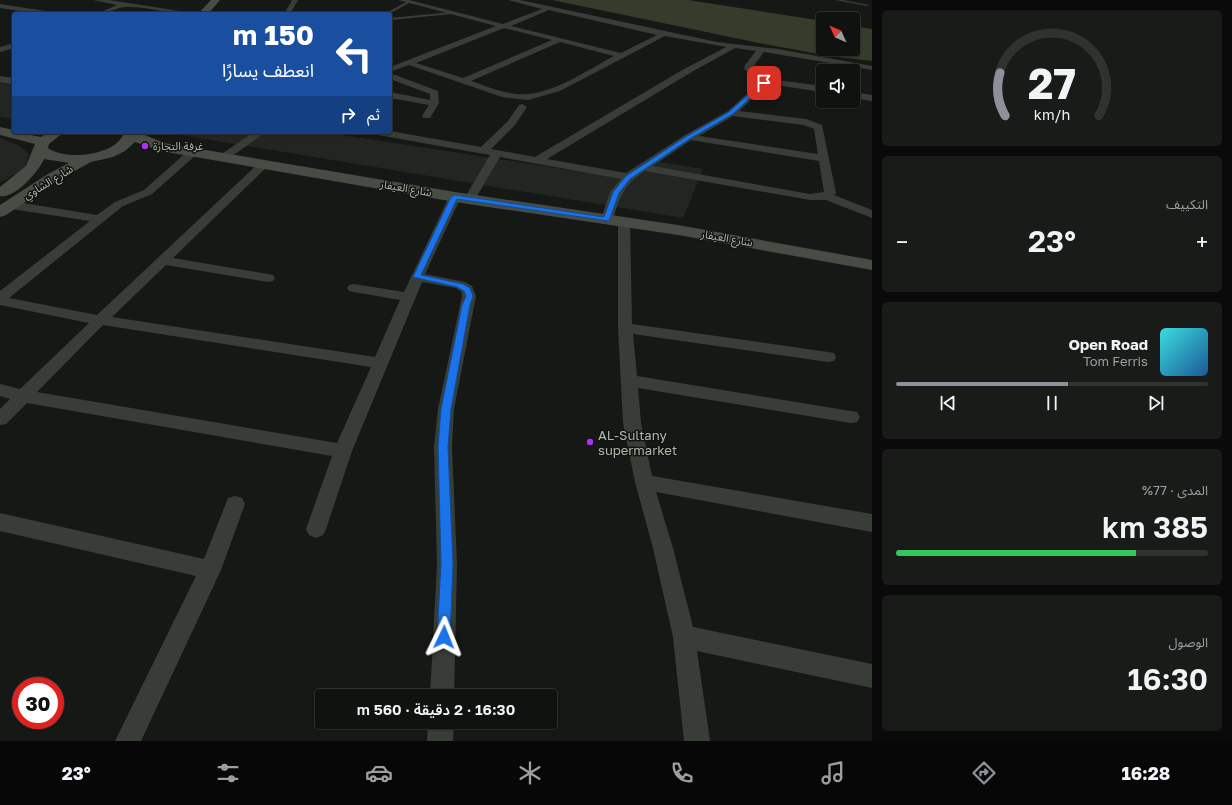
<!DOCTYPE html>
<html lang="ar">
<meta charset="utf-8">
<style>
:root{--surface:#101210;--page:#191b19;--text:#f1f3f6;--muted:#9c9e9f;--line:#303230;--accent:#8c9099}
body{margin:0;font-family:"Golos Text","Noto Sans Arabic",sans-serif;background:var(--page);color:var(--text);direction:rtl;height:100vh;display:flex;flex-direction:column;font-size:15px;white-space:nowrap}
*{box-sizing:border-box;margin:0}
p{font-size:13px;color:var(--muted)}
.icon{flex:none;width:22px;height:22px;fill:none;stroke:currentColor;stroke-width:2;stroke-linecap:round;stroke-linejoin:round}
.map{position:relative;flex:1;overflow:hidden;direction:ltr}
.panel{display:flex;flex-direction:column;gap:10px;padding:10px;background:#090a09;width:360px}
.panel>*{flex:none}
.guide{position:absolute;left:12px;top:12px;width:380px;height:122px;border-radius:4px;box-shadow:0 1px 3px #0004,0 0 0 1px var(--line);direction:rtl;background:#1a4fa0;color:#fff;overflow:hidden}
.needle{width:26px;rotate:315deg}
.controls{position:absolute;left:816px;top:12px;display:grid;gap:8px}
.controls a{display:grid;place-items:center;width:44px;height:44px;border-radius:4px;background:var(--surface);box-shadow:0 1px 3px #0004,0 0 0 1px var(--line);font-size:20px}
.speed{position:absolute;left:12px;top:677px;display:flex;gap:8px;font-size:20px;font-weight:700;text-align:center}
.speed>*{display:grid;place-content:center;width:52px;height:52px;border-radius:50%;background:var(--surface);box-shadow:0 1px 3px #0004,0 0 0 1px var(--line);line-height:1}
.speed .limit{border:6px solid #d22;background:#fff;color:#111}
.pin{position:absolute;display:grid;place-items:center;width:34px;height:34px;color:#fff;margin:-17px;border-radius:8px;box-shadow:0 2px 6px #0006}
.me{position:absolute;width:44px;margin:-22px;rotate:2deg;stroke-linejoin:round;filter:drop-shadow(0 0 3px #0008)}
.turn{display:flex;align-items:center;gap:14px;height:84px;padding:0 12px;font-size:18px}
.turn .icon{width:52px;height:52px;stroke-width:2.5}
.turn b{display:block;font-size:28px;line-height:34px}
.then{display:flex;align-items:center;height:38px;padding:0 12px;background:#0003;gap:8px;font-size:15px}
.big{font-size:30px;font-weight:600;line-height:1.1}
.panel .card{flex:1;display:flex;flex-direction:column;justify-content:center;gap:6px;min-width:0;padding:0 14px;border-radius:6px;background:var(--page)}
.panel .dial{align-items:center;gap:0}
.dial svg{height:104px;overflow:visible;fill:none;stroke:var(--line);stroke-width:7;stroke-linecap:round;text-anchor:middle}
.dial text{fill:var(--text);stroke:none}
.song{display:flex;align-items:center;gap:12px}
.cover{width:48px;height:48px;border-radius:6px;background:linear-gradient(135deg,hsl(180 70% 55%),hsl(210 70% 35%))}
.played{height:4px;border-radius:2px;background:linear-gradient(90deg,var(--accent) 55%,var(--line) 55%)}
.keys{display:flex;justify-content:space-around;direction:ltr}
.heat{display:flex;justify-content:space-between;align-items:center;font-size:22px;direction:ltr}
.charge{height:6px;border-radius:3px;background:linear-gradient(90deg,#34c759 77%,var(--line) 0)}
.trip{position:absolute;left:315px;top:689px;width:242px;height:40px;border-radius:4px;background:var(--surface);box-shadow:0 1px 3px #0004,0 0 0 1px var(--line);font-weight:600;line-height:40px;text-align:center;direction:rtl}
.tab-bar{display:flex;height:64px;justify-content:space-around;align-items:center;background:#060706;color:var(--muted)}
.tab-bar .icon{width:28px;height:28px}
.tab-bar .current{color:var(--accent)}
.tab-bar b{font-size:18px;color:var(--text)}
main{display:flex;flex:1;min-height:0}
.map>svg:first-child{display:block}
.built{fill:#222522}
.water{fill:#353c2b}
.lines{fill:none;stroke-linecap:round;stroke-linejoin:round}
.lane{fill:#383d37;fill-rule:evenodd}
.street{fill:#383d37;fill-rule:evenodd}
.secondary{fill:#474d45;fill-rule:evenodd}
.route{fill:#1a73e8;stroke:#114b97}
.poi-dot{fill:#af2ef8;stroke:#111311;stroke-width:1.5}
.labels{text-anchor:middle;stroke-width:3;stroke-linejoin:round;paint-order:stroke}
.far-poi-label{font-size:11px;fill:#adb8a7;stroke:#111311;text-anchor:start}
.far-street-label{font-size:11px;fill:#adb8a7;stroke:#111311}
.poi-label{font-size:13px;fill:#adb8a7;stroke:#111311;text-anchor:start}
</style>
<main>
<section class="panel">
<div class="card dial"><svg viewBox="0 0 100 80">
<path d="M14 69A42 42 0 1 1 86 69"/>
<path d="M14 69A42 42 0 0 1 10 36" stroke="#8c9099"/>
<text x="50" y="56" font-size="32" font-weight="700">27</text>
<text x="50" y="72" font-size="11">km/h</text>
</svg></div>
<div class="card"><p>التكييف</p>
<div class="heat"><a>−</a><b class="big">23°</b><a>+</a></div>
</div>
<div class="card">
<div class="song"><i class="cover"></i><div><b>Open Road</b><p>Tom Ferris</p></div></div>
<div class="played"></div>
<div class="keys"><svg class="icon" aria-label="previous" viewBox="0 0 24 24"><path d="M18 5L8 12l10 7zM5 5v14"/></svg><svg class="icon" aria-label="pause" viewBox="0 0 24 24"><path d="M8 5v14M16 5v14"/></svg><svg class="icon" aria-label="next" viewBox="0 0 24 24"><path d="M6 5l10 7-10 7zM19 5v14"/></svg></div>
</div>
<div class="card"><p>المدى · 77%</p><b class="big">385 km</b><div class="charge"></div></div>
<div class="card"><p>الوصول</p><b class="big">16:30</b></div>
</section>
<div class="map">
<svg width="872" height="741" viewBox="0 0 872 741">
<rect width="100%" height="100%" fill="#161816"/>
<g class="built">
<path d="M0,79L14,81V119L0,117Z"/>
<path d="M163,132H323L629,179L660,162L703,169L683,218Z"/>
<path d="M0,138L18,145L29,154L24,170L0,182Z"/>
</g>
<path class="water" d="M552,0H688L823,21V49H853V26L872,29V61L830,56L764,44Z"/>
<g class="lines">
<g class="lane">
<path d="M835,0H843L869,5L867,6Z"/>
<path d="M408,1L411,2L389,14H384Z"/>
<path d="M453,12L452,14L390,20V18Z"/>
</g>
<g class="street">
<path d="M93,0H109L186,12L189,14C168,14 146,6 126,7C117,7 108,14 96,14L117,5Z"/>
<path d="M292,0H298L290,14H284Z"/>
<path d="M398,0H409L503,24L542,9L508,0H520L717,42L778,49L872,66V70L764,52L752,68L768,79L823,86V92L768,84L739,111L806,119L822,125L836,193L834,195L872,210V218L826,200H810L645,171C624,185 621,195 613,219L607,223L601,219L610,192L621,179L500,157L474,201H466L464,199L490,155L378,135L373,132L390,131L481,147L508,121L519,105L522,104L527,107L515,125L491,149L535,157L684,69L726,47L665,36L560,91L528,100L502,97L409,65L390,72V67L496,26ZM549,10L657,35L621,53L511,26ZM504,28L552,40L463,78L416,63ZM560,42L614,56C589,69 556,92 528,94C509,96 489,87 471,81ZM735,48L756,51L745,65L744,69L761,81L728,111L685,135L626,173L547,159L690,73ZM733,116L804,125L814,129L818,154L699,136ZM691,140L819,161L824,192L810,194L653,166Z"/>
<path d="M0,4L52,12L55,14H39L0,8Z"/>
<path d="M14,43V48L0,52V47Z"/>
<path d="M390,73L438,91L439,103L430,118H424L422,116L429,105L390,98V92L430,100V94L390,79Z"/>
<path d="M0,76L14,78V84L0,82Z"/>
<path d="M853,92L872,95V101L853,98Z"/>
<path d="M254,132H266L228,159H220L219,157L220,155Z"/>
<path d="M193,149L197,150L198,152L197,154L152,194L123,206L9,298L97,315L260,162H268L269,164L268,166L173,258L268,274L273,275L275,278L273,281L268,282L166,265L112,317L375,357L400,300L354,292L349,291L347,288L349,285L354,284L404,292L449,197L455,194L459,195L461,197L425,274L465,282L472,286L476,296L454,409L452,447L457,564L454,696H430L437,564L434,447L438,409L462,296L461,291L456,288L422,282L352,451L326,529L323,535L316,538L309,535L306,529L332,456L27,403L6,424L0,425V409L10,399L0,396V384L20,389L89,323L0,305V291L90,221L11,209L7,207L5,205L7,203L11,201L97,215L115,202L144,190L189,150ZM103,325L371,367L337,443L37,392Z"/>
<path d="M624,217L630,221L632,324L828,352L834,353L836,357L834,361L828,362L633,334L637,376L851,411L857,412L860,417L857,422L851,423L638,388L641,423L652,476L872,514V532L656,492L673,548L693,627L872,664V688L697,651L710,741H684L673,637L653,548L635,482L623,423L618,328V221Z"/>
<path d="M235,496L242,498L245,504L221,570L141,741H115L196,576L0,531V513L204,559L228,498Z"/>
<path d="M428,722H454L453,741H427Z"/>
</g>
<g class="secondary">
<path d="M211,0H220L208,14H198Z"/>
<path d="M0,127L14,130V132L41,137L48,132H64L49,144L48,148C65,161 118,156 124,132H138L164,143L455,192L678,225L872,260V270L678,235L455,202L161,151L135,142L125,151L113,157L91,162L58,180L6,215L0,217V205L48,174L69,163L44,159C39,171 15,199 0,196V187L26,166L35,144L0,135Z"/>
</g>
</g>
<path class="route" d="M762,82L766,83L733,114L691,138L630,179L619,193L609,221L457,199L421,275L463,284L470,288L473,296L470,305L451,409L448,447L453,564L450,637L449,642L444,644L439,642L437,637L441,564L438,447L441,409L462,305L466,296L464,291L457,287L413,277L451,197L455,195L604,217L613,192L626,176L687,136L729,112Z"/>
<g class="poi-dot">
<circle cx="145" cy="146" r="4"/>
<circle cx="590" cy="442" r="4"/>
</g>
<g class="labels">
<g class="far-poi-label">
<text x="153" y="150">غرفة التجارة</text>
</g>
<g class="far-street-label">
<text transform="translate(48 182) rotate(-31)" y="4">شارع الشاوي</text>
<text transform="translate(406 188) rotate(10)" y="4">شارع العيفار</text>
<text transform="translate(727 238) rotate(10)" y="4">شارع العيفار</text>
</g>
<g class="poi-label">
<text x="598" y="440">AL-Sultany<tspan x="598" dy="15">supermarket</tspan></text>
</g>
</g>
</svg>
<div class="controls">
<a><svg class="needle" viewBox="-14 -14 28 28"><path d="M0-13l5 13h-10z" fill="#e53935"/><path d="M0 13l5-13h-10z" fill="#9c9e9f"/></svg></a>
<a><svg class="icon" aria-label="sound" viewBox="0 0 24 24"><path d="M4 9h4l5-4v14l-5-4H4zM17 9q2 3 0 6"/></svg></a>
</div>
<div class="speed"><div class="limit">30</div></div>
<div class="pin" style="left:764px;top:83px;background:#d93025"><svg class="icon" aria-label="arrive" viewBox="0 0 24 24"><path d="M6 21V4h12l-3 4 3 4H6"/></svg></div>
<svg class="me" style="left:444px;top:637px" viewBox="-20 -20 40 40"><path d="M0-17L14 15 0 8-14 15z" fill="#1a73e8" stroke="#fff" stroke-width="4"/></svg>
<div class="trip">16:30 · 2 دقيقة · 560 m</div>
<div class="guide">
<div class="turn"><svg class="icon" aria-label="left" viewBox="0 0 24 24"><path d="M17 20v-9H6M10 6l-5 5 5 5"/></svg><div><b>150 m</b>انعطف يسارًا</div></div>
<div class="then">ثم<svg class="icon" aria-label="right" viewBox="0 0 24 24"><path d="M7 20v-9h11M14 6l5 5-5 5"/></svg></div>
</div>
</div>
</main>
<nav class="tab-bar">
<b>16:28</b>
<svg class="icon current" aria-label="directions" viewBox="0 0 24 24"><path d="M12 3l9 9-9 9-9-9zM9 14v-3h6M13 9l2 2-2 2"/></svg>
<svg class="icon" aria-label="music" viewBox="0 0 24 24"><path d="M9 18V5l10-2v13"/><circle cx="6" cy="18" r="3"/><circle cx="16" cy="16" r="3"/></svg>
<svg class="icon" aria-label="phone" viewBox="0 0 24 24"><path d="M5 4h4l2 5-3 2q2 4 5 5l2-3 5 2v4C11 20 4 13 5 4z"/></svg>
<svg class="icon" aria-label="climate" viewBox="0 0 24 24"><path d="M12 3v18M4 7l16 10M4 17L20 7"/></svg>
<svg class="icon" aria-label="car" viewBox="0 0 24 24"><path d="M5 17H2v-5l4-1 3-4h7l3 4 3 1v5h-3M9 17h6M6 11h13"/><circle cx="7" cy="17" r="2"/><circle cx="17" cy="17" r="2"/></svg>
<svg class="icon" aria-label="filters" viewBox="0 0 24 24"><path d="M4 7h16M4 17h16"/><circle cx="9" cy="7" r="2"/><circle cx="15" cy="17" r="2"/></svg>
<b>23°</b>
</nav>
